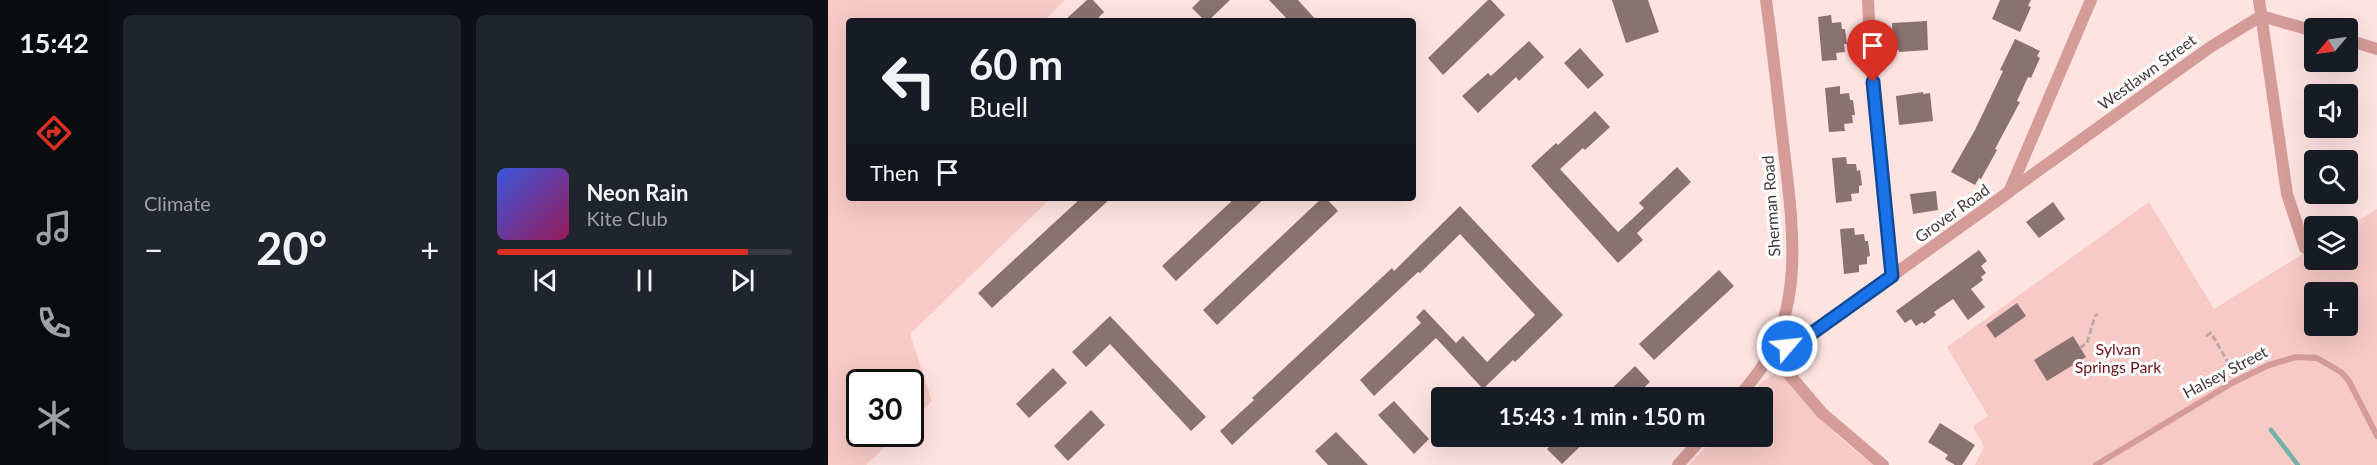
<!DOCTYPE html>
<meta charset="utf-8">
<style>
:root{--surface:#171b24;--page:#20242c;--text:#f1f3f6;--muted:#9ea1a6;--line:#363941;--accent:#d93025}
body{margin:0;font-family:Lato,sans-serif;background:var(--page);color:var(--text);height:100vh;display:flex;flex-direction:column;font-size:22px;white-space:nowrap}
*{box-sizing:border-box;margin:0}
p{font-size:20px;color:var(--muted)}
.icon{flex:none;width:33px;height:33px;fill:none;stroke:currentColor;stroke-width:2;stroke-linecap:round;stroke-linejoin:round}
.map{position:relative;flex:1;overflow:hidden}
.details{display:flex;flex-direction:column;gap:15px;padding:15px;background:#0d0f14;width:720px}
.details>*{flex:none}
.top-card{position:absolute;left:18px;top:18px;width:570px;height:183px;border-radius:6px;box-shadow:0 6px 24px #0002;background:#171b24;color:var(--text);overflow:hidden}
.needle{width:39px;rotate:241deg}
.buttons{position:absolute;left:1476px;top:18px;display:grid;gap:12px}
.buttons a{display:grid;place-items:center;width:54px;height:54px;border-radius:6px;background:var(--surface);box-shadow:0 6px 24px #0002;font-size:30px}
.speed{position:absolute;left:18px;top:369px;display:flex;gap:12px;font-size:30px;font-weight:700;text-align:center}
.speed>*{display:grid;place-content:center;width:78px;height:78px;border-radius:50%;background:var(--surface);box-shadow:0 6px 24px #0002;line-height:1}
.speed .limit{border:3px solid #111;border-radius:9px;background:#fff;color:#111}
.pin{position:absolute;display:grid;place-items:center;width:51px;height:51px;color:#fff;margin:-62px -26px;border-radius:50% 50% 50% 0;rotate:-45deg;box-shadow:0 0 6px #0007}
.pin .icon{rotate:45deg}
.me{position:absolute;width:66px;margin:-33px;rotate:62deg;stroke-linejoin:round;filter:drop-shadow(0 0 4px #0008)}
.turn{display:flex;align-items:center;gap:21px;height:126px;padding:0 24px;font-size:27px}
.turn .icon{width:78px;height:78px;stroke-width:2.5}
.turn b{display:block;font-size:42px;line-height:51px}
.then{display:flex;align-items:center;height:57px;padding:0 24px;background:#0003;gap:12px;font-size:22px}
.big{font-size:45px;font-weight:700;line-height:1.1}
.details .card{flex:1;display:flex;flex-direction:column;justify-content:center;gap:9px;min-width:0;padding:0 21px;border-radius:9px;background:var(--page)}
.song{display:flex;align-items:center;gap:18px}
.cover{width:72px;height:72px;border-radius:9px;background:linear-gradient(135deg,hsl(230 70% 55%),hsl(330 70% 35%))}
.played{height:6px;border-radius:3px;background:linear-gradient(90deg,var(--accent) 85%,var(--line) 85%)}
.keys{display:flex;justify-content:space-around;direction:ltr}
.heat{display:flex;justify-content:space-between;align-items:center;font-size:33px;direction:ltr}
.details .tiles{flex:1;display:grid;gap:15px;grid-template-columns:repeat(2,1fr)}
.trip{position:absolute;left:603px;top:387px;width:342px;height:60px;border-radius:6px;background:var(--surface);box-shadow:0 6px 24px #0002;font-weight:700;line-height:60px;text-align:center}
main{display:flex;flex:1;min-height:0}
.menu{display:flex;flex-direction:column;width:108px;justify-content:space-around;align-items:center;background:#090b0e;color:var(--muted)}
.menu .icon{width:42px;height:42px}
.menu .active{color:var(--accent)}
.menu b{font-size:27px;color:var(--text)}
.map>svg:first-child{display:block}
.green{fill:#f7cac6;fill-rule:evenodd}
.lines{fill:none;stroke-linecap:round;stroke-linejoin:round}
.stream{stroke:#74b1a7;stroke-width:4.5}
.building{fill:#8a7270}
.path{stroke:#bda7a6;stroke-width:3;stroke-dasharray:6 3;stroke-linecap:butt}
.lane{stroke:#d49b97;stroke-width:6}
.street{stroke:#d49b97;stroke-width:12}
.route-casing{stroke:#114b97;stroke-width:15}
.route{stroke:#1a73e8;stroke-width:10}
.labels{text-anchor:middle;stroke-width:6;stroke-linejoin:round;paint-order:stroke}
.street-label{font-size:16px;fill:#443938;stroke:#fff}
.park-label{font-size:16px;fill:#6b1218;stroke:#fff}
</style>
<main>
<nav class="menu">
<b>15:42</b>
<svg class="icon active" aria-label="directions" viewBox="0 0 24 24"><path d="M12 3l9 9-9 9-9-9zM9 14v-3h6M13 9l2 2-2 2"/></svg>
<svg class="icon" aria-label="music" viewBox="0 0 24 24"><path d="M9 18V5l10-2v13"/><circle cx="6" cy="18" r="3"/><circle cx="16" cy="16" r="3"/></svg>
<svg class="icon" aria-label="phone" viewBox="0 0 24 24"><path d="M5 4h4l2 5-3 2q2 4 5 5l2-3 5 2v4C11 20 4 13 5 4z"/></svg>
<svg class="icon" aria-label="climate" viewBox="0 0 24 24"><path d="M12 3v18M4 7l16 10M4 17L20 7"/></svg>
</nav>
<section class="details">
<div class="tiles">
<div class="card"><p>Climate</p>
<div class="heat"><a>−</a><b class="big">20°</b><a>+</a></div>
</div>
<div class="card">
<div class="song"><i class="cover"></i><div><b>Neon Rain</b><p>Kite Club</p></div></div>
<div class="played"></div>
<div class="keys"><svg class="icon" aria-label="previous" viewBox="0 0 24 24"><path d="M18 5L8 12l10 7zM5 5v14"/></svg><svg class="icon" aria-label="pause" viewBox="0 0 24 24"><path d="M8 5v14M16 5v14"/></svg><svg class="icon" aria-label="next" viewBox="0 0 24 24"><path d="M6 5l10 7-10 7zM19 5v14"/></svg></div>
</div>
</div>
</section>
<div class="map">
<svg width="1549" height="465" viewBox="0 0 1549 465">
<rect width="100%" height="100%" fill="#fee3e1"/>
<g class="green">
<path d="M0,0H237L216,21H21V198H223L82,334L104,401L83,422L82,382H32V434H70L38,465H0Z"/>
<path d="M1321,202L1386,309L1486,247V260H1520V227L1549,209V465H1147L1156,447L1145,426L1160,416L1119,347ZM1486,292H1520V326H1486Z"/>
<path d="M949,372C960,376 977,402 987,413C1005,432 1025,450 1047,465H861L887,437L934,436V398L921,397L933,383Z"/>
</g>
<g class="lines">
<path class="stream" d="M1443,430L1470,465"/>
</g>
<g class="building">
<path d="M259,0H265L276,12L267,21H236Z"/>
<path d="M372,0H402L380,21H377L364,8Z"/>
<path d="M441,0H470L489,21H461Z"/>
<path d="M660,0H663L677,15L615,75L600,58Z"/>
<path d="M784,0H820L831,32L798,43Z"/>
<path d="M1172,0H1203L1200,6L1203,7L1192,32L1164,19Z"/>
<path d="M1003,15L1004,23L1013,22L1014,29H1017L1019,44H1016L1017,52L1008,53L1009,60L994,61L990,17Z"/>
<path d="M1099,21L1100,50L1071,52V50H1065L1064,23Z"/>
<path d="M1187,39L1212,51L1209,56L1212,58L1203,78L1200,77L1189,101L1192,102L1167,149L1169,150L1153,179L1151,178L1147,185L1123,172L1147,130L1175,71L1172,70Z"/>
<path d="M701,41L716,57L691,81L688,77L650,113L634,96L660,73L663,76Z"/>
<path d="M752,48L776,75L760,89L736,63Z"/>
<path d="M1012,86V94L1021,93L1022,100H1025L1027,115H1024L1025,123L1016,124L1017,131L1001,132L997,88Z"/>
<path d="M1095,92V94L1102,93L1105,121L1071,125L1068,96Z"/>
<path d="M767,111L782,127L757,150L755,148L732,169L790,232L816,208L811,203L849,167L863,182L809,233L815,240L790,263L703,166L728,143L730,145Z"/>
<path d="M1018,157L1019,164H1028L1029,171L1032,170L1034,185L1031,186V193L1023,194L1024,201L1008,203L1004,158Z"/>
<path d="M1108,191L1110,210L1085,214L1082,194Z"/>
<path d="M253,198H283L164,308L150,293Z"/>
<path d="M407,198H437L348,281L334,266Z"/>
<path d="M494,198H498L510,211L389,325L375,310Z"/>
<path d="M1225,202L1237,219L1211,238L1198,222Z"/>
<path d="M632,206L735,315L687,362L685,360L655,389L608,338L546,396L532,380L593,323L588,317L596,309L628,343L635,336L659,362L707,315L632,234L592,273L590,272L404,445L392,431L426,400L424,398L564,268L566,271Z"/>
<path d="M1026,228L1027,235L1036,234L1037,241H1040L1042,256L1039,257V264L1031,265V272L1016,274L1012,229Z"/>
<path d="M1151,250L1159,261L1153,266L1158,273L1153,277L1155,280L1143,289L1157,307L1140,320L1125,299L1106,312L1108,315L1096,324L1094,322L1088,326L1083,319L1077,323L1068,311Z"/>
<path d="M891,270L906,286L826,360L811,344Z"/>
<path d="M1189,303L1198,316L1167,338L1158,325Z"/>
<path d="M282,316L378,417L363,431L282,344L258,367L244,352Z"/>
<path d="M1245,336L1258,357L1219,381L1206,360Z"/>
<path d="M807,366L822,382L805,398H774Z"/>
<path d="M225,368L239,383L201,418L188,404Z"/>
<path d="M566,401L601,439L586,454L550,415Z"/>
<path d="M263,410L277,425L240,461L226,446Z"/>
<path d="M1112,423L1147,445L1134,465H1127L1117,459L1120,455L1100,442Z"/>
<path d="M508,432L540,465H500L487,451Z"/>
<path d="M732,436H763L734,464L719,449Z"/>
</g>
<g class="lines">
<g class="path">
<path d="M1378,336L1383,333L1405,371"/>
<path d="M1252,348L1259,343L1267,316L1270,314"/>
</g>
<path class="lane" d="M1268,465L1404,383L1441,365L1468,357L1489,358L1513,372L1521,381L1549,436"/>
<g class="street">
<path d="M1040,0L1043,61L1064,276"/>
<path d="M1431,0L1459,194L1477,248"/>
<path d="M1520,40L1549,49"/>
<path d="M1182,191L1381,48L1433,16L1486,31"/>
<path d="M910,398C918,387 928,377 935,365C977,302 964,221 956,150C950,100 945,50 938,0"/>
<path d="M850,465L876,436"/>
<path d="M1055,465L994,413L942,352L973,341L1181,192L1263,0"/>
</g>
</g>
<g class="lines">
<g class="route-casing">
<path id="route" d="M959,346L973,341L1064,276L1045,82"/>
</g>
<use href="#route" class="route"/>
</g>
<g class="labels">
<g class="street-label">
<text transform="translate(1319 72) rotate(-36)" y="6">Westlawn Street</text>
<text transform="translate(943 206) rotate(-94)" y="6">Sherman Road</text>
<text transform="translate(1124 213) rotate(-36)" y="6">Grover Road</text>
<text transform="translate(1397 372) rotate(-28)" y="6">Halsey Street</text>
</g>
<g class="park-label">
<text x="1290" y="355">Sylvan<tspan x="1290" dy="18">Springs Park</tspan></text>
</g>
</g>
</svg>
<div class="buttons">
<a><svg class="needle" viewBox="-14 -14 28 28"><path d="M0-13l5 13h-10z" fill="#e53935"/><path d="M0 13l5-13h-10z" fill="#9ea1a6"/></svg></a>
<a><svg class="icon" aria-label="sound" viewBox="0 0 24 24"><path d="M4 9h4l5-4v14l-5-4H4zM17 9q2 3 0 6"/></svg></a>
<a><svg class="icon" aria-label="search" viewBox="0 0 24 24"><circle cx="10" cy="10" r="6"/><path d="M15 15l6 6"/></svg></a>
<a><svg class="icon" aria-label="layers" viewBox="0 0 24 24"><path d="M12 4l9 5-9 5-9-5zM3 14l9 5 9-5"/></svg></a>
<a>+</a>
</div>
<div class="speed"><div class="limit">30</div></div>
<div class="pin" style="left:1045px;top:82px;background:#d93025"><svg class="icon" aria-label="arrive" viewBox="0 0 24 24"><path d="M6 21V4h12l-3 4 3 4H6"/></svg></div>
<svg class="me" style="left:959px;top:346px" viewBox="-20 -20 40 40"><circle r="17" fill="#1a73e8" stroke="#fff" stroke-width="3"/><path d="M0-11L8 9 0 5-8 9z" fill="#fff"/></svg>
<div class="trip">15:43 · 1 min · 150 m</div>
<div class="top-card">
<div class="turn"><svg class="icon" aria-label="left" viewBox="0 0 24 24"><path d="M17 20v-9H6M10 6l-5 5 5 5"/></svg><div><b>60 m</b>Buell</div></div>
<div class="then">Then<svg class="icon" aria-label="arrive" viewBox="0 0 24 24"><path d="M6 21V4h12l-3 4 3 4H6"/></svg></div>
</div>
</div>
</main>
